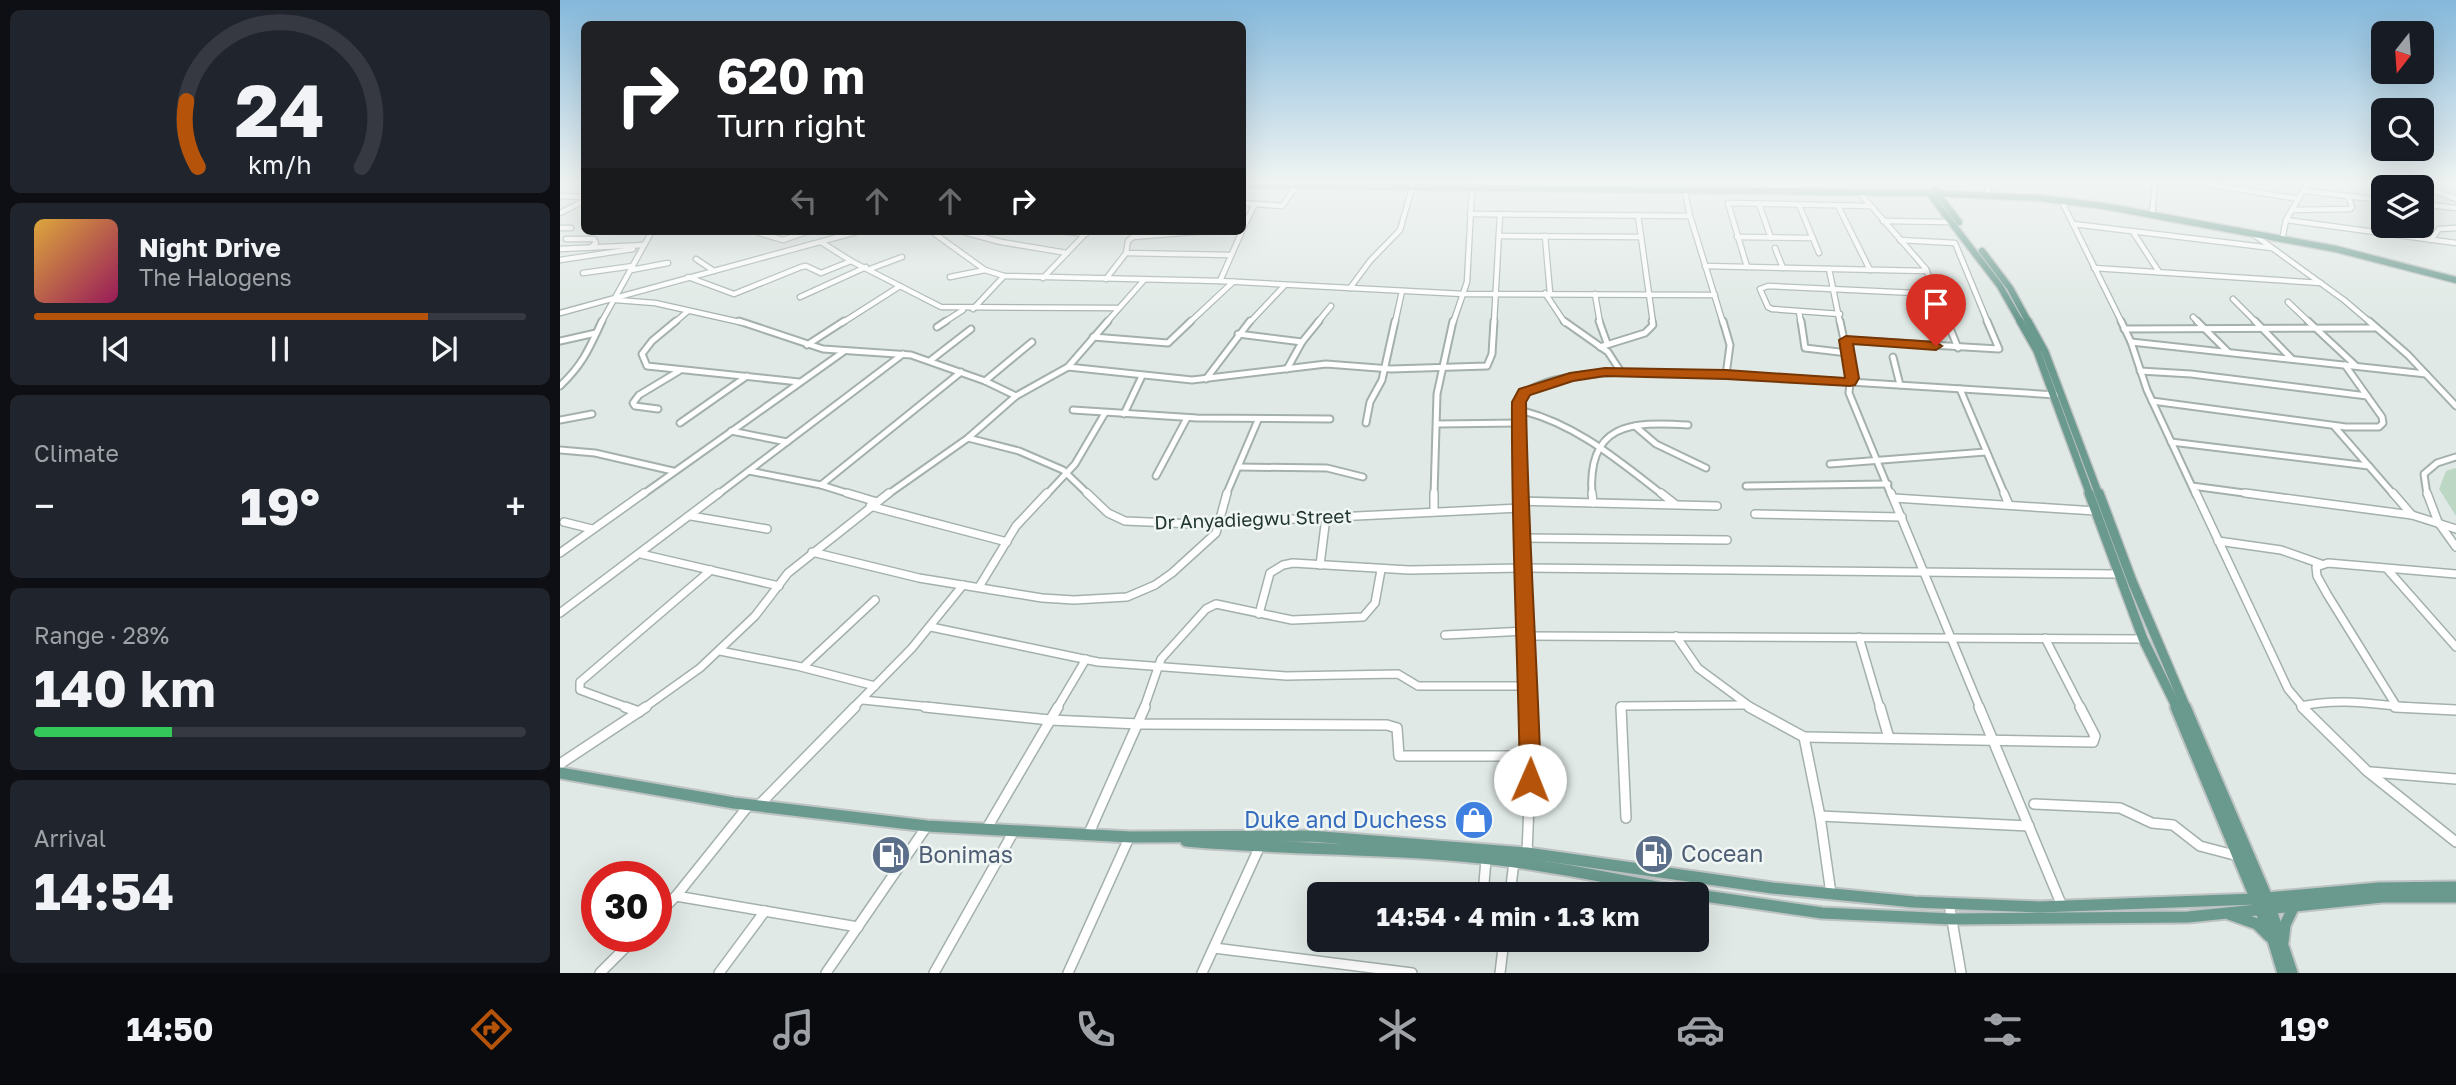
<!DOCTYPE html>
<meta charset="utf-8">
<style>
:root{--surface:#171b24;--page:#20242c;--text:#f1f3f6;--muted:#9ea1a6;--line:#363941;--accent:#b45309}
body{margin:0;font-family:"Golos Text",sans-serif;background:var(--page);color:var(--text);height:100vh;display:flex;flex-direction:column;font-size:26px;white-space:nowrap}
*{box-sizing:border-box;margin:0}
p{font-size:23px;color:var(--muted)}
.icon{flex:none;width:38px;height:38px;fill:none;stroke:currentColor;stroke-width:2;stroke-linecap:round;stroke-linejoin:round}
.map{position:relative;flex:1;overflow:hidden}
.details{display:flex;flex-direction:column;gap:10px;padding:10px;background:#0d0f14;width:560px}
.details>*{flex:none}
.hud{position:absolute;left:21px;top:21px;width:665px;height:214px;border-radius:10px;box-shadow:0 7px 28px #0002;background:#202124;color:#fff;overflow:hidden}
.needle{width:46px;rotate:197deg}
.tools{position:absolute;left:1811px;top:21px;display:grid;gap:14px}
.tools a{display:grid;place-items:center;width:63px;height:63px;border-radius:10px;background:var(--surface);box-shadow:0 7px 28px #0002;font-size:35px}
.speed{position:absolute;left:21px;top:861px;display:flex;gap:14px;font-size:35px;font-weight:700;text-align:center}
.speed>*{display:grid;place-content:center;width:91px;height:91px;border-radius:50%;background:var(--surface);box-shadow:0 7px 28px #0002;line-height:1}
.speed .limit{border:10px solid #d22;background:#fff;color:#111}
.pin{position:absolute;display:grid;place-items:center;width:60px;height:60px;color:#fff;margin:-72px -30px;border-radius:50% 50% 50% 0;rotate:-45deg;box-shadow:0 0 7px #0007}
.pin .icon{rotate:45deg}
.me{position:absolute;width:77px;margin:-38px;rotate:1deg;stroke-linejoin:round;filter:drop-shadow(0 0 5px #0008)}
.turn{display:flex;align-items:center;gap:24px;height:147px;padding:0 21px;font-size:32px}
.turn .icon{width:91px;height:91px;stroke-width:2.5}
.turn b{display:block;font-size:49px;line-height:60px}
.lanes{display:flex;align-items:center;height:66px;padding:0 21px;background:#0003;justify-content:center;gap:35px;direction:ltr}
.lanes .off{opacity:.35}
.big{font-size:52px;font-weight:700;line-height:1.1}
.details .tile{flex:1;display:flex;flex-direction:column;justify-content:center;gap:10px;min-width:0;padding:0 24px;border-radius:10px;background:var(--page)}
.details .dial{align-items:center;gap:0}
.dial svg{height:182px;overflow:visible;fill:none;stroke:var(--line);stroke-width:7;stroke-linecap:round;text-anchor:middle}
.dial text{fill:var(--text);stroke:none}
.song{display:flex;align-items:center;gap:21px}
.cover{width:84px;height:84px;border-radius:10px;background:linear-gradient(135deg,hsl(40 70% 55%),hsl(330 70% 35%))}
.played{height:7px;border-radius:4px;background:linear-gradient(90deg,var(--accent) 80%,var(--line) 80%)}
.keys{display:flex;justify-content:space-around;direction:ltr}
.heat{display:flex;justify-content:space-between;align-items:center;font-size:38px;direction:ltr}
.charge{height:10px;border-radius:5px;background:linear-gradient(90deg,#34c759 28%,var(--line) 0)}
.trip{position:absolute;left:747px;top:882px;width:402px;height:70px;border-radius:10px;background:var(--surface);box-shadow:0 7px 28px #0002;font-weight:700;line-height:70px;text-align:center}
.tab-bar{display:flex;height:112px;justify-content:space-around;align-items:center;background:#090b0e;color:var(--muted)}
.tab-bar .icon{width:49px;height:49px}
.tab-bar .current{color:var(--accent)}
.tab-bar b{font-size:32px;color:var(--text)}
main{display:flex;flex:1;min-height:0}
.map>svg:first-child{display:block}
.green{fill:#bcd8c4}
.lines{fill:none;stroke-linecap:round;stroke-linejoin:round}
.minor-far3-casing{stroke:#a4b0ac;stroke-width:7}
.minor-far2-casing{stroke:#a4b0ac;stroke-width:9}
.minor-far1-casing{stroke:#a4b0ac;stroke-width:10}
.minor-casing{stroke:#a4b0ac;stroke-width:12}
.major-far3-casing{stroke:#bdc3c2;stroke-width:9}
.major-far2-casing{stroke:#bdc3c2;stroke-width:10}
.major-far1-casing{stroke:#bdc3c2;stroke-width:12}
.major-casing{stroke:#bdc3c2;stroke-width:15}
.minor-far3{stroke:#fff;stroke-width:4.5}
.minor-far2{stroke:#fff;stroke-width:5}
.minor-far1{stroke:#fff;stroke-width:7}
.minor{stroke:#fff;stroke-width:9}
.major-far3{stroke:#6a998e;stroke-width:6}
.major-far2{stroke:#6a998e;stroke-width:7}
.major-far1{stroke:#6a998e;stroke-width:9}
.major{stroke:#6a998e;stroke-width:11}
.route{fill:#b45309;stroke:#753606;stroke-width:2}
.labels{text-anchor:middle;stroke-width:5;stroke-linejoin:round;paint-order:stroke}
.street-label{font-size:19px;fill:#233732;stroke:#f0f6f3}
.near-shop-label{font-size:23px;fill:#366cbe;stroke:#f0f6f3;text-anchor:end}
.near-service-label{font-size:23px;fill:#4e5e75;stroke:#f0f6f3;text-anchor:start}
</style>
<main>
<section class="details">
<div class="tile dial"><svg viewBox="0 0 100 80">
<path d="M14 69A42 42 0 1 1 86 69"/>
<path d="M14 69A42 42 0 0 1 9 40" stroke="#b45309"/>
<text x="50" y="56" font-size="32" font-weight="700">24</text>
<text x="50" y="72" font-size="11">km/h</text>
</svg></div>
<div class="tile">
<div class="song"><i class="cover"></i><div><b>Night Drive</b><p>The Halogens</p></div></div>
<div class="played"></div>
<div class="keys"><svg class="icon" aria-label="previous" viewBox="0 0 24 24"><path d="M18 5L8 12l10 7zM5 5v14"/></svg><svg class="icon" aria-label="pause" viewBox="0 0 24 24"><path d="M8 5v14M16 5v14"/></svg><svg class="icon" aria-label="next" viewBox="0 0 24 24"><path d="M6 5l10 7-10 7zM19 5v14"/></svg></div>
</div>
<div class="tile"><p>Climate</p>
<div class="heat"><a>−</a><b class="big">19°</b><a>+</a></div>
</div>
<div class="tile"><p>Range · 28%</p><b class="big">140 km</b><div class="charge"></div></div>
<div class="tile"><p>Arrival</p><b class="big">14:54</b></div>
</section>
<div class="map">
<svg width="1896" height="973" viewBox="0 0 1896 973">
<rect width="100%" height="100%" fill="#e0e9e5"/>
<path class="green" d="M1896,468V516L1879,489L1886,471Z"/>
<g class="lines">
<g class="minor-far3-casing">
<g id="minor-far3">
<path d="M1647,184L1739,199"/>
<path d="M1856,184L1896,199"/>
<path d="M1124,187L1130,216L1163,323"/>
<path d="M1745,191L1821,200"/>
<path d="M1299,192L1366,269L1388,323"/>
<path d="M1428,195L1429,184"/>
<path d="M0,196L24,197"/>
<path d="M1501,200L1513,224"/>
<path d="M682,203L722,206L738,184"/>
<path d="M1199,204L1211,238"/>
<path d="M1862,204L1896,208"/>
<path d="M1239,205L1259,253"/>
<path d="M1278,206L1310,270"/>
<path d="M1732,210L1790,209L1792,207L1788,196"/>
<path d="M0,213L24,201"/>
<path d="M910,214L1130,216"/>
<path d="M1078,215L1093,323"/>
<path d="M1592,215L1595,184"/>
<path d="M1726,220L1896,243"/>
<path d="M1323,221L1392,222"/>
<path d="M0,228H11"/>
<path d="M682,230L695,204"/>
<path d="M371,231L425,270L444,276L660,281L904,294L1155,295"/>
<path d="M400,231L441,242L507,253"/>
<path d="M497,231L526,234"/>
<path d="M647,231L573,237L568,241L566,253L671,255"/>
<path d="M1573,232L1599,272"/>
<path d="M199,233L223,240L249,231"/>
<path d="M1693,234L1784,300L1811,323"/>
<path d="M1723,235L1726,220L1747,184"/>
<path d="M939,236L1081,237"/>
<path d="M985,236L990,293"/>
<path d="M1177,237L1253,238"/>
<path d="M6,239H34L36,243L31,247"/>
<path d="M1340,240L1395,243L1428,323"/>
<path d="M1871,240L1879,229L1896,228"/>
<path d="M261,242L291,261L381,307L557,308"/>
<path d="M1215,248L1223,268"/>
<path d="M0,249L84,245"/>
<path d="M136,259L154,271"/>
<path d="M0,260L73,249"/>
<path d="M1145,266L1367,271"/>
<path d="M1187,267L1168,203L1310,206"/>
<path d="M1534,268L1761,283"/>
<path d="M310,269L342,257"/>
<path d="M1269,269L1280,323"/>
<path d="M71,270L108,263"/>
<path d="M23,273L73,266"/>
<path d="M128,277L174,294L241,267L246,266L261,273L291,261"/>
<path d="M390,277L425,270"/>
<path d="M483,278L528,231"/>
<path d="M546,279L566,253"/>
<path d="M660,281L682,231"/>
<path d="M790,288L810,261L840,230L852,188"/>
<path d="M985,293L1005,323"/>
<path d="M1035,294L1040,323"/>
<path d="M240,297L306,267"/>
<path d="M1673,299L1697,323"/>
<path d="M56,300L95,303L184,323"/>
<path d="M1728,302L1750,323"/>
<path d="M413,309L444,276"/>
<path d="M1239,312L1241,323"/>
<path d="M0,313L300,231"/>
<path d="M1280,314L1212,309L1208,307L1200,289L1208,286L1377,294"/>
<path d="M1633,317L1639,323"/>
<path d="M41,323L92,231"/>
<path d="M114,323L128,311"/>
<path d="M282,323L340,286"/>
<path d="M383,323L403,310"/>
<path d="M546,323L584,280"/>
<path d="M629,323L673,282"/>
<path d="M689,323L725,285"/>
<path d="M757,323L771,306"/>
<path d="M835,323L842,291"/>
<path d="M893,323L907,282L912,189"/>
<path d="M934,323L940,214"/>
<path d="M1562,323L1513,224L1712,248"/>
</g>
</g>
<g class="minor-far2-casing">
<g id="minor-far2">
<path d="M116,321L92,341L82,354L87,366L239,382"/>
<path d="M179,321L263,349L351,355L425,381L456,396"/>
<path d="M1004,321L1048,352L1061,372"/>
<path d="M1039,321L1047,343"/>
<path d="M1241,321L1245,348L1288,353"/>
<path d="M1280,321L1292,378L1290,382L1496,395"/>
<path d="M1387,321L1398,348"/>
<path d="M1561,321L1571,342"/>
<path d="M1637,321L1668,352"/>
<path d="M1695,321L1732,359"/>
<path d="M1748,321L1795,365"/>
<path d="M1809,321L1848,355L1896,406"/>
<path d="M377,327L386,321"/>
<path d="M1564,329L1816,328"/>
<path d="M678,334L742,342L727,369"/>
<path d="M533,337L608,343L631,321"/>
<path d="M1286,340L1439,349L1427,321"/>
<path d="M0,341L36,333"/>
<path d="M742,342L759,321"/>
<path d="M247,345L284,321"/>
<path d="M1040,347L1085,333L1093,325L1092,321"/>
<path d="M1333,357L1340,385"/>
<path d="M371,360L411,329"/>
<path d="M508,367L632,380L766,364L831,369L927,366L932,354L934,321"/>
<path d="M1580,371L1631,374L1807,396"/>
<path d="M1166,375L1290,382L1289,393L1331,495"/>
<path d="M646,379L690,321"/>
<path d="M425,381L472,342"/>
<path d="M0,386C23,364 29,349 42,321"/>
<path d="M1400,389L1445,495"/>
<path d="M1592,401L1786,427H1819L1823,423L1822,417L1785,365"/>
<path d="M98,409L75,406L73,403L79,395L119,371"/>
<path d="M513,410L637,418L770,419"/>
<path d="M959,410C1015,423 1059,461 1103,495"/>
<path d="M564,414L582,376"/>
<path d="M0,420L32,414"/>
<path d="M120,423L187,376"/>
<path d="M806,423L810,402L822,380L835,321"/>
<path d="M878,424L959,423"/>
<path d="M1075,426L1096,444L1146,468"/>
<path d="M1774,426L1834,495"/>
<path d="M171,431L227,442"/>
<path d="M408,438L459,451L503,470L529,495"/>
<path d="M1611,442L1809,466"/>
<path d="M0,450L35,453L113,471"/>
<path d="M1270,464L1426,452"/>
<path d="M678,467L767,468L803,477"/>
<path d="M189,471L261,485L293,495"/>
<path d="M596,476L627,418"/>
<path d="M261,485L401,372"/>
<path d="M1186,486L1328,484"/>
<path d="M1632,486L1699,495"/>
<path d="M82,495L283,352"/>
<path d="M157,495L343,354"/>
<path d="M327,495L408,438L456,396L508,367L548,321"/>
<path d="M486,495L515,464L545,413"/>
<path d="M666,495L698,420"/>
<path d="M874,495L877,394L893,321"/>
<path d="M960,495V397C995,362 1118,374 1166,375L1170,345L1163,321"/>
<path d="M1032,495C1027,424 1070,421 1128,425"/>
<path d="M1636,495L1587,390L1571,342L1866,374"/>
<path d="M1867,495L1864,474L1877,463L1896,457"/>
</g>
</g>
<g class="minor-far1-casing">
<g id="minor-far1">
<path d="M287,493L317,502"/>
<path d="M527,493L548,513L565,521L635,524L960,508"/>
<path d="M960,493L969,708"/>
<path d="M1032,493L1033,503"/>
<path d="M1101,493L1115,504"/>
<path d="M1331,493L1420,708"/>
<path d="M1444,493L1449,505"/>
<path d="M1636,493L1728,689L1744,708"/>
<path d="M1685,493L1852,515L1896,529"/>
<path d="M1833,493L1852,515"/>
<path d="M1867,493L1878,522L1896,547"/>
<path d="M1334,498L1536,511"/>
<path d="M959,501L1157,506"/>
<path d="M310,506L447,542"/>
<path d="M874,512V493"/>
<path d="M1195,514L1342,517"/>
<path d="M131,516L207,529"/>
<path d="M4,522L32,529"/>
<path d="M960,538L1167,540"/>
<path d="M1658,541L1721,550L1761,564"/>
<path d="M252,552L359,578L482,598L514,600L567,597L595,585L612,573L656,533L667,493"/>
<path d="M0,553L84,493"/>
<path d="M81,554L219,586"/>
<path d="M760,565L766,517"/>
<path d="M1828,570L1896,647"/>
<path d="M419,587L456,526L487,493"/>
<path d="M0,613L159,493"/>
<path d="M699,614L710,573L723,565L733,563L849,570L963,568L1558,574"/>
<path d="M371,627L538,662L726,676L838,674L858,686H969"/>
<path d="M885,635L967,631"/>
<path d="M967,636L1583,639"/>
<path d="M1116,636L1138,668L1192,708"/>
<path d="M1299,637L1320,708"/>
<path d="M1485,638L1521,708"/>
<path d="M160,651L237,666L315,686"/>
<path d="M243,667L315,600"/>
<path d="M303,700L381,708"/>
<path d="M1741,706C1786,697 1819,706 1864,708"/>
<path d="M1837,707L1767,594L1757,576L1756,567L1768,563L1896,574"/>
<path d="M69,708L20,690V682L151,570"/>
<path d="M84,708L140,668L195,616L228,573L329,493"/>
<path d="M293,708L352,648L403,585"/>
<path d="M497,708L526,659"/>
<path d="M584,708L601,659L646,609L656,604L732,620L803,617L815,603L821,570"/>
<path d="M1061,708V706L1185,705"/>
</g>
</g>
<g class="minor-casing">
<g id="minor">
<path d="M65,707L79,712"/>
<path d="M365,707L490,720L579,724L827,725L837,728L839,756H971"/>
<path d="M1061,707L1066,818"/>
<path d="M1189,707L1244,737L1260,816L1271,894"/>
<path d="M1320,707L1329,738"/>
<path d="M1419,707L1502,906"/>
<path d="M1742,707L1807,771L1896,842"/>
<path d="M1835,707L1896,710"/>
<path d="M1244,737L1533,742L1535,736L1520,707"/>
<path d="M0,764L86,707"/>
<path d="M1811,772L1896,779"/>
<path d="M200,804L295,707"/>
<path d="M1474,804L1560,808L1592,823L1613,825L1640,846L1678,856"/>
<path d="M1260,816L1469,826"/>
<path d="M427,828L498,707"/>
<path d="M529,833L585,707"/>
<path d="M967,853L971,756L969,707"/>
<path d="M923,894L926,860"/>
<path d="M950,894L954,862"/>
<path d="M116,896L298,927"/>
<path d="M1389,903L1401,973"/>
<path d="M96,916L116,896L189,805"/>
<path d="M654,948L852,973"/>
<path d="M40,973L77,936"/>
<path d="M159,973L205,911"/>
<path d="M266,973L367,826"/>
<path d="M374,973L454,831"/>
<path d="M508,973L569,838"/>
<path d="M642,973L699,848"/>
<path d="M940,973L944,940"/>
</g>
</g>
<g class="major-far3-casing">
<g id="major-far3">
<path d="M682,185L1369,193L1480,198L1544,206L1776,249L1896,280"/>
<path d="M1375,190L1399,222"/>
<path d="M1368,192L1440,286L1461,323"/>
<path d="M1422,251L1450,288L1469,323"/>
</g>
</g>
<g class="major-far2-casing">
<g id="major-far2">
<path d="M1460,321L1477,351L1530,495"/>
<path d="M1468,321L1485,352L1539,495"/>
</g>
</g>
<g class="major-far1-casing">
<g id="major-far1">
<path d="M1529,493L1583,639L1617,708"/>
<path d="M1539,493L1572,581L1626,708"/>
</g>
</g>
<g class="major-casing">
<g id="major">
<path d="M1616,707L1714,943L1723,973"/>
<path d="M1625,707L1707,898L1732,973"/>
<path d="M0,773L174,803L367,826L570,837L750,836L967,853L1212,888L1354,902L1479,907L1696,899L1819,888L1896,887"/>
<path d="M626,841C735,851 846,847 955,862C1015,870 1074,883 1133,894"/>
<path d="M1138,895L1262,913L1392,919L1628,917L1822,897H1896"/>
<path d="M1669,914L1697,924L1709,936"/>
<path d="M1723,942L1725,925L1734,906"/>
</g>
</g>
<use href="#minor-far3" class="minor-far3"/>
<use href="#minor-far2" class="minor-far2"/>
<use href="#minor-far1" class="minor-far1"/>
<use href="#minor" class="minor"/>
<use href="#major-far3" class="major-far3"/>
<use href="#major-far2" class="major-far2"/>
<use href="#major-far1" class="major-far1"/>
<use href="#major" class="major"/>
</g>
<linearGradient id="sky" x2="0" y2="1"><stop stop-color="#84b8db"/><stop offset="0.57" stop-color="#f1f5f3"/><stop offset="1" stop-color="#f1f5f3" stop-opacity="0"/></linearGradient>
<rect width="1896" height="320" fill="url(#sky)"/>
<path class="route" d="M1286,336L1376,342L1382,346L1376,350L1293,344L1299,378L1295,385L1290,386L1166,379L1045,376L1013,381L970,395L966,402C968,529 977,654 981,780L978,787L970,789L963,787L960,780C958,654 951,528 952,402L959,389L1010,373L1045,368L1166,370L1285,378L1279,340Z"/>
<defs>
<g id="shop-disc" transform="scale(2.0125)"><circle r="9.5" fill="#3f7fe0" stroke="#f0f6f3"/><path d="M-5-2.5h2.3a2.7 3.5 0 0 1 5.4 0H5L5.5 6h-11ZM-1.5-2.5h3a1.5 2.3 0 0 0-3 0Z" fill="#fff"/></g>
<g id="fuel-disc" transform="scale(2.0125)"><circle r="9.5" fill="#5c6f8a" stroke="#f0f6f3"/><path d="M-5.5-6h7V0h2V4h1.3V-2.5L3-4.5l.8-.8L6-3V5H2.5V1h-1V6h-7ZM-4.2-4.7v3.2H.2V-4.7Z" fill="#fff"/></g>
</defs>
<g fill-rule="evenodd">
<use href="#shop-disc" x="914" y="820"/>
<use href="#fuel-disc" x="1094" y="854"/>
<use href="#fuel-disc" x="331" y="855"/>
</g>
<g class="labels">
<g class="street-label">
<text transform="translate(693 519) rotate(-2)" y="7">Dr Anyadiegwu Street</text>
</g>
<g class="near-shop-label">
<text x="887" y="828">Duke and Duchess</text>
</g>
<g class="near-service-label">
<text x="1121" y="862">Cocean</text>
<text x="358" y="863">Bonimas</text>
</g>
</g>
</svg>
<div class="tools">
<a><svg class="needle" viewBox="-14 -14 28 28"><path d="M0-13l5 13h-10z" fill="#e53935"/><path d="M0 13l5-13h-10z" fill="#9ea1a6"/></svg></a>
<a><svg class="icon" aria-label="search" viewBox="0 0 24 24"><circle cx="10" cy="10" r="6"/><path d="M15 15l6 6"/></svg></a>
<a><svg class="icon" aria-label="layers" viewBox="0 0 24 24"><path d="M12 4l9 5-9 5-9-5zM3 14l9 5 9-5"/></svg></a>
</div>
<div class="speed"><div class="limit">30</div></div>
<div class="pin" style="left:1376px;top:346px;background:#d93025"><svg class="icon" aria-label="arrive" viewBox="0 0 24 24"><path d="M6 21V4h12l-3 4 3 4H6"/></svg></div>
<svg class="me" style="left:970px;top:780px" viewBox="-20 -20 40 40"><circle r="19" fill="#fff"/><path d="M0-13L10 11 0 6-10 11z" fill="#b45309"/></svg>
<div class="trip">14:54 · 4 min · 1.3 km</div>
<div class="hud">
<div class="turn"><svg class="icon" aria-label="right" viewBox="0 0 24 24"><path d="M7 20v-9h11M14 6l5 5-5 5"/></svg><div><b>620 m</b>Turn right</div></div>
<div class="lanes"><svg class="icon off" aria-label="left" viewBox="0 0 24 24"><path d="M17 20v-9H6M10 6l-5 5 5 5"/></svg><svg class="icon off" aria-label="ahead" viewBox="0 0 24 24"><path d="M12 20V5M6 11l6-6 6 6"/></svg><svg class="icon off" aria-label="ahead" viewBox="0 0 24 24"><path d="M12 20V5M6 11l6-6 6 6"/></svg><svg class="icon" aria-label="right" viewBox="0 0 24 24"><path d="M7 20v-9h11M14 6l5 5-5 5"/></svg></div>
</div>
</div>
</main>
<nav class="tab-bar">
<b>14:50</b>
<svg class="icon current" aria-label="directions" viewBox="0 0 24 24"><path d="M12 3l9 9-9 9-9-9zM9 14v-3h6M13 9l2 2-2 2"/></svg>
<svg class="icon" aria-label="music" viewBox="0 0 24 24"><path d="M9 18V5l10-2v13"/><circle cx="6" cy="18" r="3"/><circle cx="16" cy="16" r="3"/></svg>
<svg class="icon" aria-label="phone" viewBox="0 0 24 24"><path d="M5 4h4l2 5-3 2q2 4 5 5l2-3 5 2v4C11 20 4 13 5 4z"/></svg>
<svg class="icon" aria-label="climate" viewBox="0 0 24 24"><path d="M12 3v18M4 7l16 10M4 17L20 7"/></svg>
<svg class="icon" aria-label="car" viewBox="0 0 24 24"><path d="M5 17H2v-5l4-1 3-4h7l3 4 3 1v5h-3M9 17h6M6 11h13"/><circle cx="7" cy="17" r="2"/><circle cx="17" cy="17" r="2"/></svg>
<svg class="icon" aria-label="filters" viewBox="0 0 24 24"><path d="M4 7h16M4 17h16"/><circle cx="9" cy="7" r="2"/><circle cx="15" cy="17" r="2"/></svg>
<b>19°</b>
</nav>
